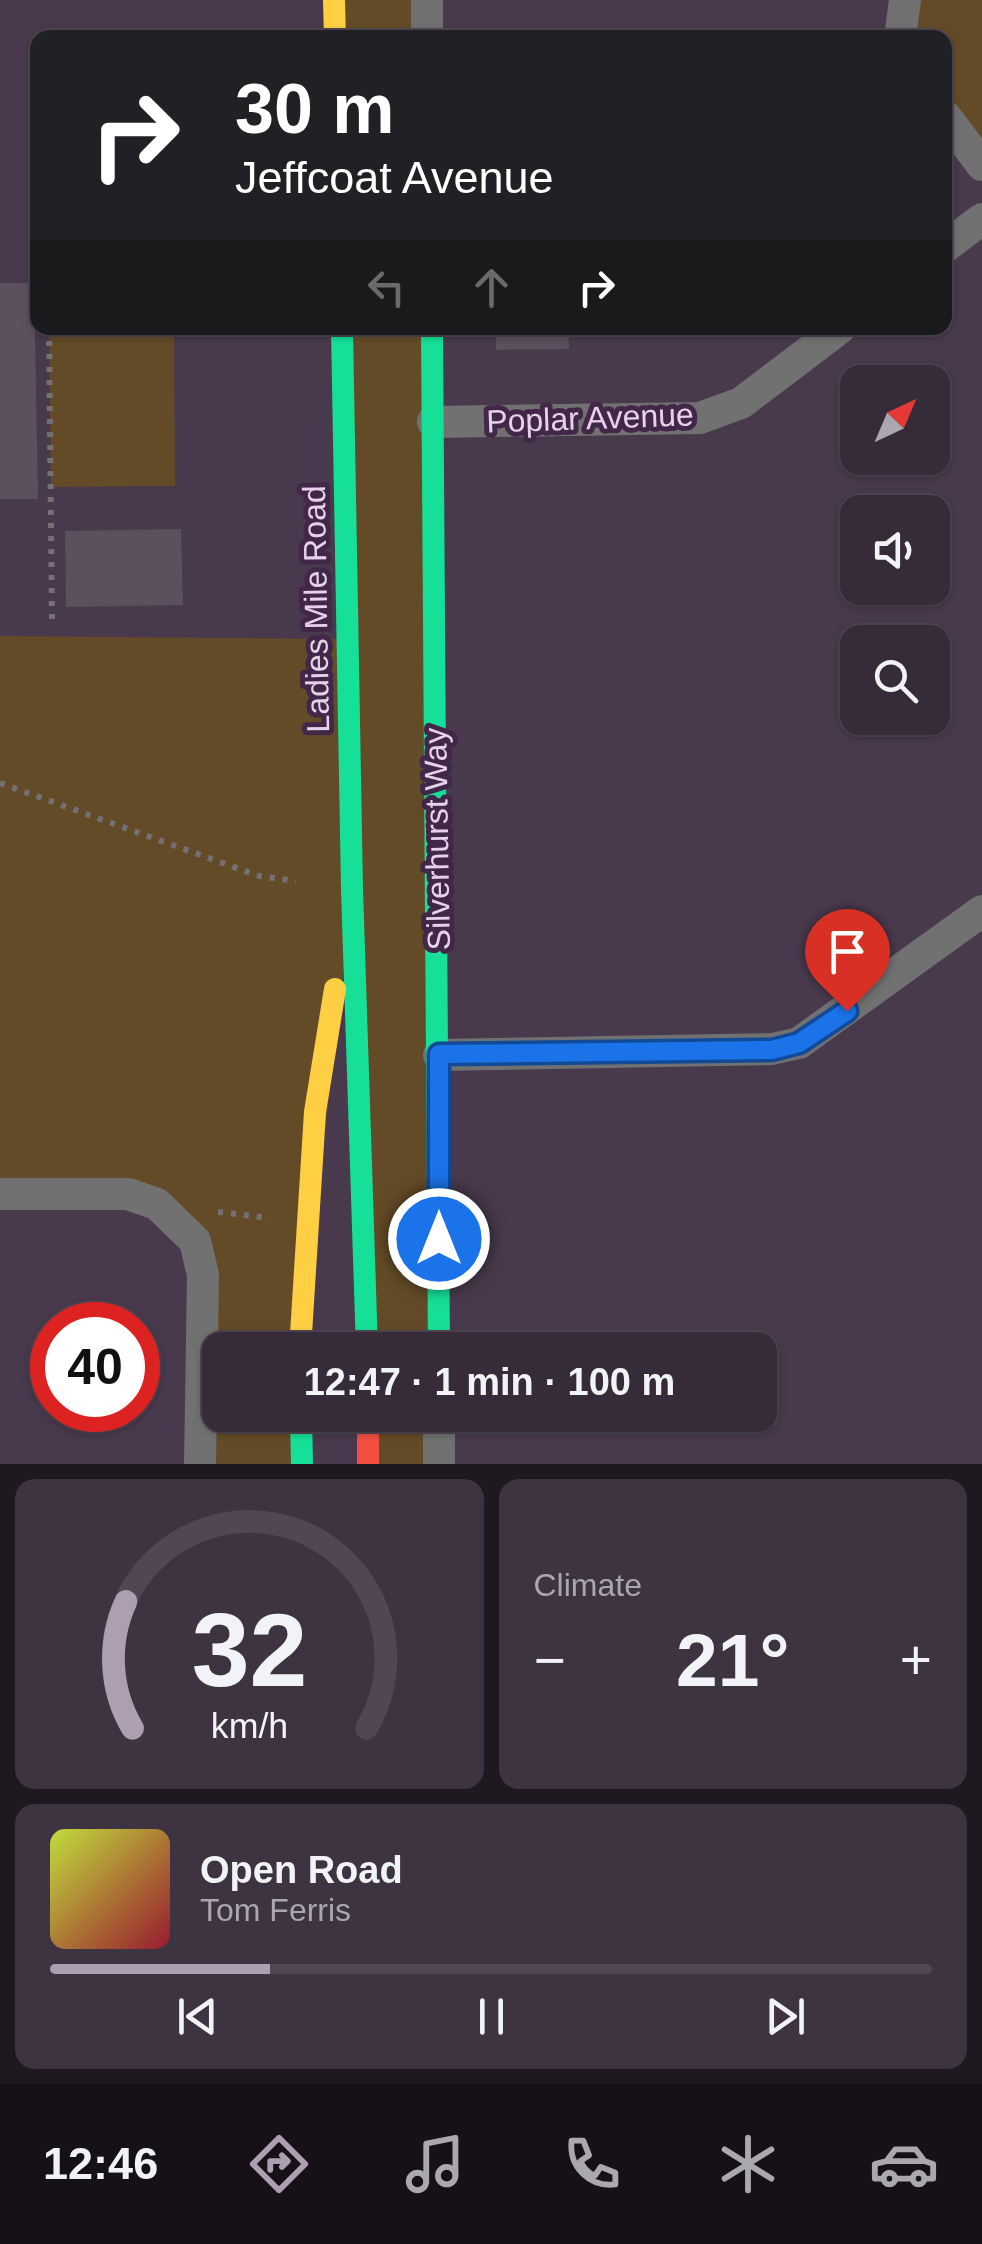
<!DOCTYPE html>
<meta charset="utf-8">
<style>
:root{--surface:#362b39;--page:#3d3341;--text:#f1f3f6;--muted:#aaa7ae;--line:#504753;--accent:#ae9eb2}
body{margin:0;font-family:Helvetica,sans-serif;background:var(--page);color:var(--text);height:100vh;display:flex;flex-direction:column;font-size:38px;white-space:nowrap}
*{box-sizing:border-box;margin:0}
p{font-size:32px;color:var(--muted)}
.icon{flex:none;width:55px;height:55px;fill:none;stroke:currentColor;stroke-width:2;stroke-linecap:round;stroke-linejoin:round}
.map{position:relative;height:1464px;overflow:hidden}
.panel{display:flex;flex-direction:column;gap:15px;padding:15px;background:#1e181f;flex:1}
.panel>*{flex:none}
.banner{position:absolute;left:30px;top:30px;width:922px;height:305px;border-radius:20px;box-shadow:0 2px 8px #0004,0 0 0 2px var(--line);background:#202124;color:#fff;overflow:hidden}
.needle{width:65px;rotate:44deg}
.fabs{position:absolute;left:840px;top:365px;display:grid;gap:20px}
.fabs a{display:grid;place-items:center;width:110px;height:110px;border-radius:20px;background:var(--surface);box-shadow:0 2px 8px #0004,0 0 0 2px var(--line);font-size:50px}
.speed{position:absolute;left:30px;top:1302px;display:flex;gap:20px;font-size:50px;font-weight:700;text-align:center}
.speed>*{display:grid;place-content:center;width:130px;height:130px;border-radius:50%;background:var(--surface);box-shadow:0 2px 8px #0004,0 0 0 2px var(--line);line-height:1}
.speed .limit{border:15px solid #d22;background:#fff;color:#111}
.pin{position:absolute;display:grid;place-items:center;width:85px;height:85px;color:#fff;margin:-102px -42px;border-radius:50% 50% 50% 0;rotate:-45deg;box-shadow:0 0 10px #0007}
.pin .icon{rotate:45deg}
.me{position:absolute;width:110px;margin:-55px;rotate:0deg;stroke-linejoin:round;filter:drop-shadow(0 0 8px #0008)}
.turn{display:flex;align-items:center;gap:35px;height:210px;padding:0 40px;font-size:45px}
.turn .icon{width:130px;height:130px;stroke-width:2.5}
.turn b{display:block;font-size:70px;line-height:85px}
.lanes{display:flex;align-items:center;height:95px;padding:0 40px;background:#0003;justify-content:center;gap:50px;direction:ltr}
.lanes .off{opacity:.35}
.big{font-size:75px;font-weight:600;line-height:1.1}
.panel .tile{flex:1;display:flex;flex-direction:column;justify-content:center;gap:15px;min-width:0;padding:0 35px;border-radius:20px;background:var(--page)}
.panel .dial{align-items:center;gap:0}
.dial svg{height:260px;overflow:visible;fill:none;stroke:var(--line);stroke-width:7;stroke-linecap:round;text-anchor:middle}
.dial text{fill:var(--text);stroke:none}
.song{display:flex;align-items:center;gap:30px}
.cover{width:120px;height:120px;border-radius:15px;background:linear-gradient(135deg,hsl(70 70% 55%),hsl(350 70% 35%))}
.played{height:10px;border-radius:5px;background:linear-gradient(90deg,var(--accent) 25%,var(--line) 25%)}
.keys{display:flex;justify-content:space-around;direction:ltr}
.heat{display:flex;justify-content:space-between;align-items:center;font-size:55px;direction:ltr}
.panel .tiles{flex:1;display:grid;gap:15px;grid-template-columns:1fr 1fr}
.tile:last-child{grid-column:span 2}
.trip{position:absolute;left:202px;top:1332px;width:575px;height:100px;border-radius:20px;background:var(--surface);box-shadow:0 2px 8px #0004,0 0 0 2px var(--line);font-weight:600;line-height:100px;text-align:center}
.tabs{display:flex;height:160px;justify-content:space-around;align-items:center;background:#161117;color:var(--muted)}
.tabs .icon{width:70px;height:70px}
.tabs .active{color:var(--accent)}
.tabs b{font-size:45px;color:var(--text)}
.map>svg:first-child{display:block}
.green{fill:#644b27}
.building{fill:#5c505f}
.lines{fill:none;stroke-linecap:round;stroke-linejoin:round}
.path{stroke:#747175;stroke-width:6;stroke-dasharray:5 8;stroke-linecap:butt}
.street{stroke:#707170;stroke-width:32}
.fast{stroke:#16e098;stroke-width:22}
.slow{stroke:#ffcf43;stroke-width:22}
.jam{stroke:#f24e42;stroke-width:22}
.route-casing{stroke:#114b97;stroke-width:25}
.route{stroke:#1a73e8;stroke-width:18}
.labels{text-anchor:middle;stroke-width:10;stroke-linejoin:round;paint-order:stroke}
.street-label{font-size:32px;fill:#e5d4e9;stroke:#422749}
</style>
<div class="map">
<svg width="982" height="1464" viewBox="0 0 982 1464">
<rect width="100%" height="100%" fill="#48394c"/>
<g class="green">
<path d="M334,0H427V37H335Z"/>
<path d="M905,0H982V165L945,116V38H900Z"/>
<path d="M49,328H174L175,486L51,487Z"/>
<path d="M342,328H432L439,1350H367L352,895L300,1350H220V1415H301L302,1464H200L203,1275L157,1204L0,1194V636L350,639Z"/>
<rect x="368" y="1415" width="71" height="49"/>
</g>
<g class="building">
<path d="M0,283H34L38,499H0Z"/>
<path d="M496,328H568L569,349L496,350Z"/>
<path d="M181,529L183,605L66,607L65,531Z"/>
</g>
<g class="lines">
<g class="path">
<path d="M49,328L52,623"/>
<path d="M0,783L259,876L296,881"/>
<path d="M218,1212L270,1218"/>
</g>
<g class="street">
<path d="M427,0V38"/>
<path d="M900,38L905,0"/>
<path d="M945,116L982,165"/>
<path d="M945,247L982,219"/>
<path d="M433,422L700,418L741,403L840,328"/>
<path d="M439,1055L772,1049L799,1043L982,911"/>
<path d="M0,1194H128L157,1204L195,1241L203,1275L200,1464"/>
<path d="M439,1415V1464"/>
</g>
<g class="fast">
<path d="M342,328L352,889L367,1350"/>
<path d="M432,328L439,1350"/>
<path d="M301,1415L302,1464"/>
</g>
<g class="slow">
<path d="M334,0L335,38"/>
<path d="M300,1350L315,1112L335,989"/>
</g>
<path class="jam" d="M368,1415V1464"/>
</g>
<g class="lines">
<g class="route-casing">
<path id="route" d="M439,1239V1054L772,1050L799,1043L847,1011"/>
</g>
<use href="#route" class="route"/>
</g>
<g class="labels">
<g class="street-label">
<text transform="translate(590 418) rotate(-2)" y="11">Poplar Avenue</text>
<text transform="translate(316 609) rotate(-91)" y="11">Ladies Mile Road</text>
<text transform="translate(437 839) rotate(-91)" y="11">Silverhurst Way</text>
</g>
</g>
</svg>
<div class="fabs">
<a><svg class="needle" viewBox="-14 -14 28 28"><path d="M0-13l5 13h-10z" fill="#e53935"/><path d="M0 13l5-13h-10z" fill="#aaa7ae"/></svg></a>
<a><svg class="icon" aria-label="sound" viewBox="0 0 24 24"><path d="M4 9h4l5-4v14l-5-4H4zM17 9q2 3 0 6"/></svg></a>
<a><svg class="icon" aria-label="search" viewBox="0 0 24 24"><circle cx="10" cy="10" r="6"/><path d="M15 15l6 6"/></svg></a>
</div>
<div class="speed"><div class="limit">40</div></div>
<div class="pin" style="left:847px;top:1011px;background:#d93025"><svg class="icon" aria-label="arrive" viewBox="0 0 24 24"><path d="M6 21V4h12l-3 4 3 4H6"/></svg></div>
<svg class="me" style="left:439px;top:1239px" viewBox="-20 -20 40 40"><circle r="17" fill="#1a73e8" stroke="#fff" stroke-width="3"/><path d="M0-11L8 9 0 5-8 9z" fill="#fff"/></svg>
<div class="trip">12:47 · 1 min · 100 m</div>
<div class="banner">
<div class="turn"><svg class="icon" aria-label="right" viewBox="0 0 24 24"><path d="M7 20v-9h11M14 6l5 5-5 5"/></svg><div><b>30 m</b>Jeffcoat Avenue</div></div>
<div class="lanes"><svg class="icon off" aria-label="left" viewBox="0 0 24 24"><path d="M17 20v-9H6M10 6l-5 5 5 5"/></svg><svg class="icon off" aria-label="ahead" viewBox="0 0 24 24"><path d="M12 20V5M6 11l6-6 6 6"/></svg><svg class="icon" aria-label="right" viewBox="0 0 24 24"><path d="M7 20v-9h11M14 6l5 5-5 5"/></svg></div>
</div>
</div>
<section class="panel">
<div class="tiles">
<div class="tile dial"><svg viewBox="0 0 100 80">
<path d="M14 69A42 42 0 1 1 86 69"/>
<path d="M14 69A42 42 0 0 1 12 30" stroke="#ae9eb2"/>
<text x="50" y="56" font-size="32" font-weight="700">32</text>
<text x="50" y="72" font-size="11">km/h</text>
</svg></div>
<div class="tile"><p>Climate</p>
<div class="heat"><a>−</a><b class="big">21°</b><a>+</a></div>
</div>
<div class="tile">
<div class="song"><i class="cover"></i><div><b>Open Road</b><p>Tom Ferris</p></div></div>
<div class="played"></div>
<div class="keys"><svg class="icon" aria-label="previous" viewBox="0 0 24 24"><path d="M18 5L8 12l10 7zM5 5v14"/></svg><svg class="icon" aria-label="pause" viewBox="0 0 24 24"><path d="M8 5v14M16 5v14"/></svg><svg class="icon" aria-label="next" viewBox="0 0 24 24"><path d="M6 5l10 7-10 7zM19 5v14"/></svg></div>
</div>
</div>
</section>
<nav class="tabs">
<b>12:46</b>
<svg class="icon active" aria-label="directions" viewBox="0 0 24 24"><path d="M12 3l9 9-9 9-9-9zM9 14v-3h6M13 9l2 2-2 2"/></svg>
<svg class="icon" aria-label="music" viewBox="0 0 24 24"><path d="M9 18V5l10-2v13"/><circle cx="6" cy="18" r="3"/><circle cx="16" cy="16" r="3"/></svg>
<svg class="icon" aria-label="phone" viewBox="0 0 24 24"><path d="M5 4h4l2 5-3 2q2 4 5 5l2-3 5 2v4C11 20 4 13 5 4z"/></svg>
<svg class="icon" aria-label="climate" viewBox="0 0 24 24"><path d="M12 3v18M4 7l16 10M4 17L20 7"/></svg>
<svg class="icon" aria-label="car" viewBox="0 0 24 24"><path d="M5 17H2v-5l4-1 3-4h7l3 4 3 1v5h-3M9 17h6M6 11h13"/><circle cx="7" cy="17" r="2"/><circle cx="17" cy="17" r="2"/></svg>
</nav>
